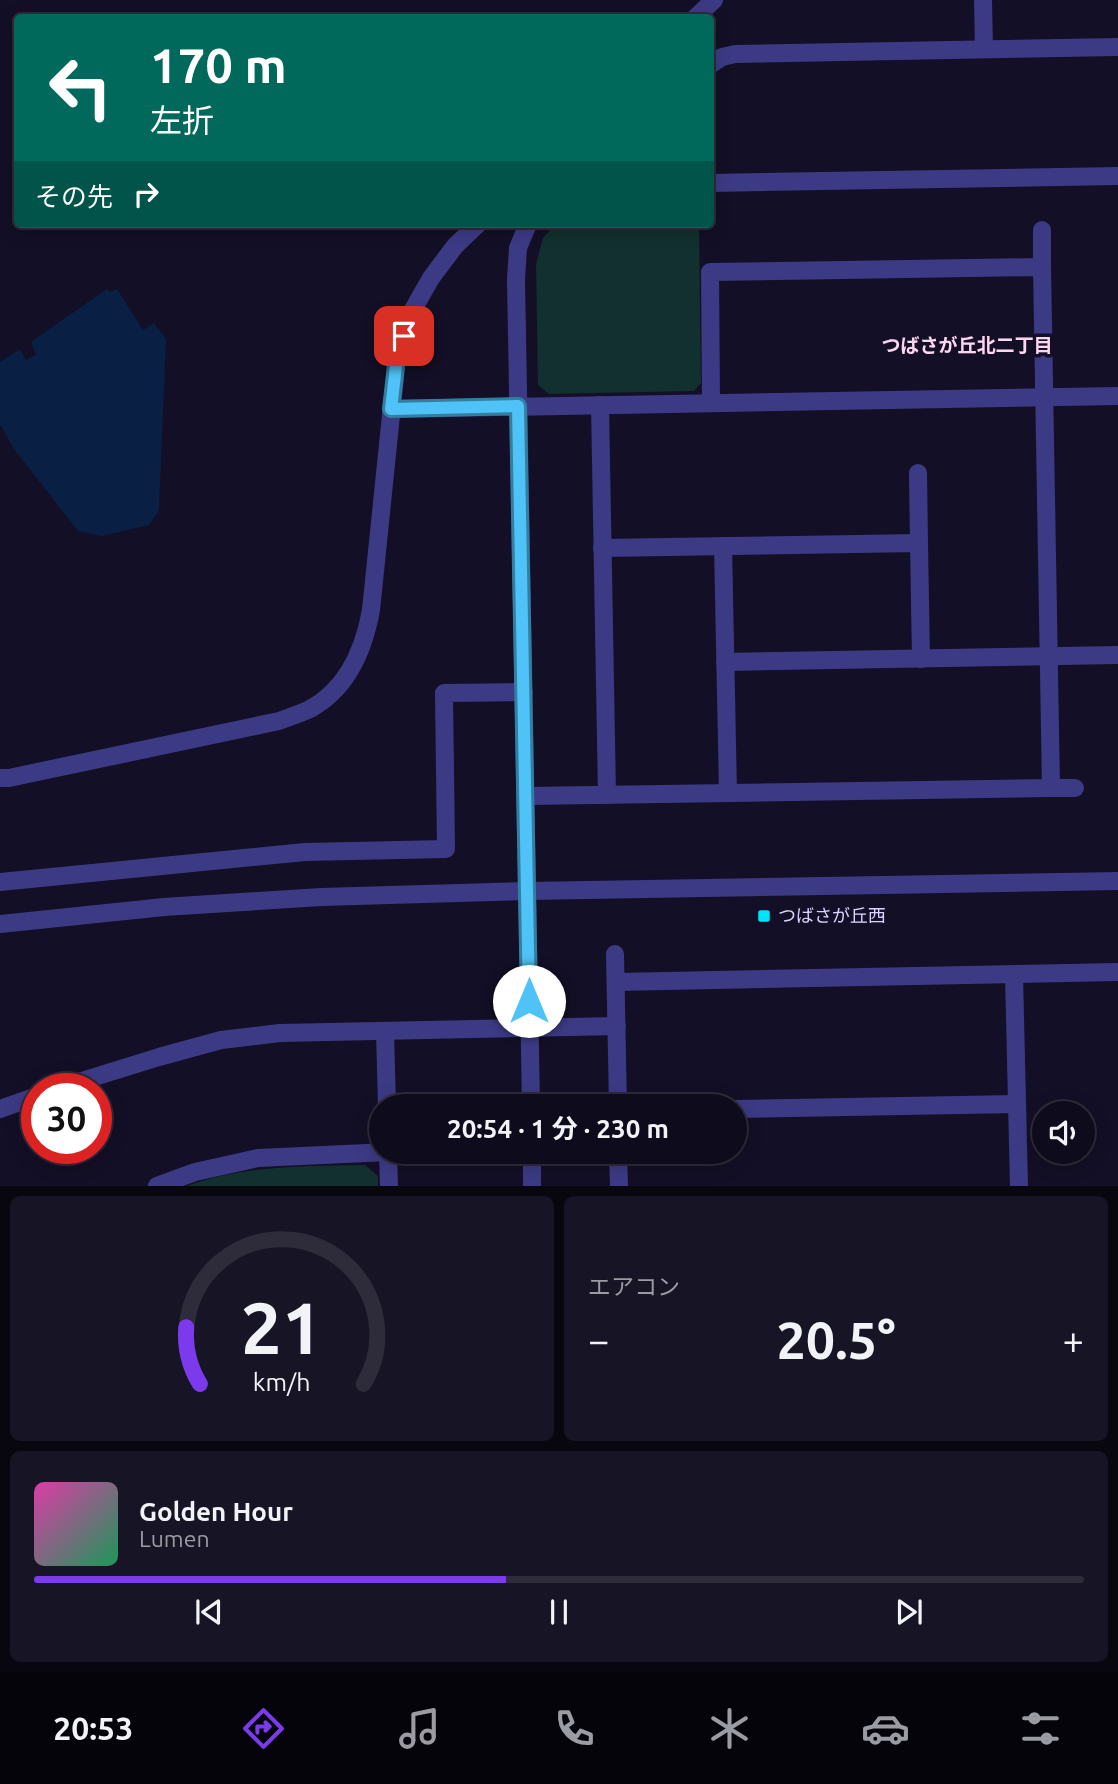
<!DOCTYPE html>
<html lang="ja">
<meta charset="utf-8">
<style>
:root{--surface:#0e0b1c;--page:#171425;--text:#f1f3f6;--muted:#9b9ba3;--line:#2e2b3b;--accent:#7c3aed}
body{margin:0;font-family:Ubuntu,"Noto Sans JP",sans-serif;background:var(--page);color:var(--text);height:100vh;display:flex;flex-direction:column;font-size:26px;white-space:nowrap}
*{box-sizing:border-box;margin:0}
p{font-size:23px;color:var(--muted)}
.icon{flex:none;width:38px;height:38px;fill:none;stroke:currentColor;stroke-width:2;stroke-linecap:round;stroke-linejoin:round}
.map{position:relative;height:1186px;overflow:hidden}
.panel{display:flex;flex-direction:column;gap:10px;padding:10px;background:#08060f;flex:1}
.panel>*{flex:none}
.banner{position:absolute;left:14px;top:14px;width:700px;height:214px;border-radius:7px;box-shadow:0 4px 18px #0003,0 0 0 2px var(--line);background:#00695c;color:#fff;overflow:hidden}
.tools{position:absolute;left:1032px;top:1101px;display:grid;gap:14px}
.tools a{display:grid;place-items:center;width:63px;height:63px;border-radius:50%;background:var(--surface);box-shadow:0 4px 18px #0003,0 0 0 2px var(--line);font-size:35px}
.speed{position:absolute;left:21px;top:1073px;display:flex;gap:14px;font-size:35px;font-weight:700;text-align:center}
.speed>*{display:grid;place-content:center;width:91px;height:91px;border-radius:50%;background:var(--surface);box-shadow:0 4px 18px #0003,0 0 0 2px var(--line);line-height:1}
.speed .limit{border:10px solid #d22;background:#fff;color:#111}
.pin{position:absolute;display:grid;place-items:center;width:60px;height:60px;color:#fff;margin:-30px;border-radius:14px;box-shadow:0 4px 10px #0006}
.me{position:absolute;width:77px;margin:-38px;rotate:0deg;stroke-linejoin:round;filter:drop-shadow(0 0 5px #0008)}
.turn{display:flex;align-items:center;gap:24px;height:147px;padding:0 21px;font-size:32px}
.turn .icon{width:91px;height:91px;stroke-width:2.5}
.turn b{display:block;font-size:49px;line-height:60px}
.then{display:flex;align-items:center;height:66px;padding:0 21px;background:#0003;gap:14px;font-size:26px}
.big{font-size:52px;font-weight:700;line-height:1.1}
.panel .card{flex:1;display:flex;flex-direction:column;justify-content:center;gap:10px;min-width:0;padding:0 24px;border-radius:10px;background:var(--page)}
.panel .dial{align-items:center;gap:0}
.dial svg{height:182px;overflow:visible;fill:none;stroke:var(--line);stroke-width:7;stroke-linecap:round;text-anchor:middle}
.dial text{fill:var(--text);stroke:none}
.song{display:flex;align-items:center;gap:21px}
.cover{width:84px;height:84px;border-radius:10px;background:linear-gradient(135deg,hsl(320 70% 55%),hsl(150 70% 35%))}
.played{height:7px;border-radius:4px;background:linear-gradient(90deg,var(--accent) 45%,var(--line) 45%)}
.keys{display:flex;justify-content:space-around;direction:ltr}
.heat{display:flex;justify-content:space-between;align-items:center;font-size:38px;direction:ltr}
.panel .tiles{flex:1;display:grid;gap:10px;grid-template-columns:1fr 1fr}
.card:last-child{grid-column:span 2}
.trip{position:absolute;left:369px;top:1094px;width:378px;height:70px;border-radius:35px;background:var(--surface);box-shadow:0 4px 18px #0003,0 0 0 2px var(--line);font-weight:700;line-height:70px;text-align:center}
.tab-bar{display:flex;height:112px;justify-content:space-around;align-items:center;background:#06040b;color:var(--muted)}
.tab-bar .icon{width:49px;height:49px}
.tab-bar .current{color:var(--accent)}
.tab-bar b{font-size:32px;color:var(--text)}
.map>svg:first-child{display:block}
.green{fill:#12302f}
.water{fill:#0a1f44}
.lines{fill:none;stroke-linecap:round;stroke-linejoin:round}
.minor{stroke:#3d3a85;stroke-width:18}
.tertiary{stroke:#3d3a85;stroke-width:18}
.route-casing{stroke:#337fa1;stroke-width:18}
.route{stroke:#4fc3f7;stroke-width:12}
.poi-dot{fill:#00e5ff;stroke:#130f26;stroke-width:2.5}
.labels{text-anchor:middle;stroke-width:7;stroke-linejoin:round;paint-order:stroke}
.poi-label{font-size:18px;fill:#d9d4ff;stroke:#130f26;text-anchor:start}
.neighbourhood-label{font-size:19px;font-weight:bold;fill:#ffd6f0;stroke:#130f26}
</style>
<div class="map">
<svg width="1118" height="1186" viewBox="0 0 1118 1186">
<rect width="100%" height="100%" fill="#130f26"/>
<g class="green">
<path d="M699,224L701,383L694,391L549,394L538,385L536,264L543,238L555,224Z"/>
<path d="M365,1165L378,1176V1186H187C244,1165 305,1166 365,1165Z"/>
</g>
<path class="water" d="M107,289L110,292L117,289L143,330L154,323L166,339L159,510L149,525L102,536L78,531L14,449L0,424V362L20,349L26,360L36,355L31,342Z"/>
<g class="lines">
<g class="minor">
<path d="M983,0L984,49"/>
<path d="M695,18L714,0"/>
<path d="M710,65L722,57L735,54L1118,47"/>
<path d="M710,183L1118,176"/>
<path d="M528,224L518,248L516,280L531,1106"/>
<path d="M1042,230V267"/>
<path d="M600,405L607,795"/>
<path d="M391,409L1118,396"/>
<path d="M918,473L919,543"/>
<path d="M723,546L728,793"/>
<path d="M602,548L919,543L921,659"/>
<path d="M725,662L1118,655"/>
<path d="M0,778H9L279,721C289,717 300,714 310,709C347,689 364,649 371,610L397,357L410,315L431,278L455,246L478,224"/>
<path d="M1051,788H1075"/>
<path d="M527,796L1051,788L1042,267L710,272L711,402"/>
<path d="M0,882L305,852L446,849L444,693L524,692"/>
<path d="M615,954L618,1106"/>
<path d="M1014,975L1019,1186"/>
<path d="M616,982L1118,972"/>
<path d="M385,1031L387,1106"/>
<path d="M59,1088L159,1057L221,1040L280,1033L617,1026"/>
<path d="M0,1109L37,1096"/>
<path d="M735,1109L1017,1104"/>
<path d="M532,1152V1186"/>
<path d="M618,1152L619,1186"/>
<path d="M388,1153L389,1186"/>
<path d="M157,1186L195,1172L258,1158L388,1152"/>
</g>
<path class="tertiary" d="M0,924L164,907L321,897L528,891L1118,881"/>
</g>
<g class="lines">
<g class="route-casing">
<path id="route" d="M404,336L397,357L391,409L518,406L529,1001"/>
</g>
<use href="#route" class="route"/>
</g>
<rect class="poi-dot" x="757" y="909" width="14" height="14" rx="3.5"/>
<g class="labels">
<g class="poi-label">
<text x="778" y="922">つばさが丘西</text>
</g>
<g class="neighbourhood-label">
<text x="967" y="352">つばさが丘北二丁目</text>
</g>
</g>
</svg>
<div class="tools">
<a><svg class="icon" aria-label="sound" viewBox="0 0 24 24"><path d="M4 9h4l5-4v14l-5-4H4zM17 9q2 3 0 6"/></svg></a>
</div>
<div class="speed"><div class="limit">30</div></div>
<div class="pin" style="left:404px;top:336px;background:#d93025"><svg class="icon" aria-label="arrive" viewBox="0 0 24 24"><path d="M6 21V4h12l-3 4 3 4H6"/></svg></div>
<svg class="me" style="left:529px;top:1001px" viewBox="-20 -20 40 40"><circle r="19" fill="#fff"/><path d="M0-13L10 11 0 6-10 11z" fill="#4fc3f7"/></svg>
<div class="trip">20:54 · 1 分 · 230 m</div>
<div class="banner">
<div class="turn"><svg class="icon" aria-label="left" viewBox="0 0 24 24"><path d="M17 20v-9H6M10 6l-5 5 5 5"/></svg><div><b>170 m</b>左折</div></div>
<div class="then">その先<svg class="icon" aria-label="right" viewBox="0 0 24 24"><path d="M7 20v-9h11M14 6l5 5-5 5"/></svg></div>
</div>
</div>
<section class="panel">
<div class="tiles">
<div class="card dial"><svg viewBox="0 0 100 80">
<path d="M14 69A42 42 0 1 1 86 69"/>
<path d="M14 69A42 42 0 0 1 8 44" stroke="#7c3aed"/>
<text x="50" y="56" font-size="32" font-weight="700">21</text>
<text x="50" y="72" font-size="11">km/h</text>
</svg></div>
<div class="card"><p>エアコン</p>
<div class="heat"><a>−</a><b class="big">20.5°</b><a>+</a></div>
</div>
<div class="card">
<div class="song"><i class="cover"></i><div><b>Golden Hour</b><p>Lumen</p></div></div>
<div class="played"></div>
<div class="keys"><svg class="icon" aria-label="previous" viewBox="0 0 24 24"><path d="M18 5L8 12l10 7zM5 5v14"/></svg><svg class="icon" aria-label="pause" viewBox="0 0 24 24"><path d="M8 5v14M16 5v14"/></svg><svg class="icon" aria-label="next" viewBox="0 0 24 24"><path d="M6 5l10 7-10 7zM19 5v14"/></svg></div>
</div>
</div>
</section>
<nav class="tab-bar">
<b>20:53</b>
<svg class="icon current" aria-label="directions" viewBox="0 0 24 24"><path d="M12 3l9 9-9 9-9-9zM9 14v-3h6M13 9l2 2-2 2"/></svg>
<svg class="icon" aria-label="music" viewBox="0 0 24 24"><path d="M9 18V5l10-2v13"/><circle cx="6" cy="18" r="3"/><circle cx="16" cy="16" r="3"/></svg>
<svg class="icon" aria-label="phone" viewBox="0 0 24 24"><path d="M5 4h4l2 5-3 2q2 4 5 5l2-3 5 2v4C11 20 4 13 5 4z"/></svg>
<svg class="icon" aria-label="climate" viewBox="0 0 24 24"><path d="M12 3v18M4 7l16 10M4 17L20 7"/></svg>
<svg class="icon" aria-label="car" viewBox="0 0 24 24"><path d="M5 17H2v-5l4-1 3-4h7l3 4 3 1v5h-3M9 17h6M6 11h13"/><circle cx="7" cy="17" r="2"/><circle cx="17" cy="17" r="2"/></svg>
<svg class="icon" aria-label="filters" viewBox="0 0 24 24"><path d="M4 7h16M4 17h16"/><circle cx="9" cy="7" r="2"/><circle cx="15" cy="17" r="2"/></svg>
</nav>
